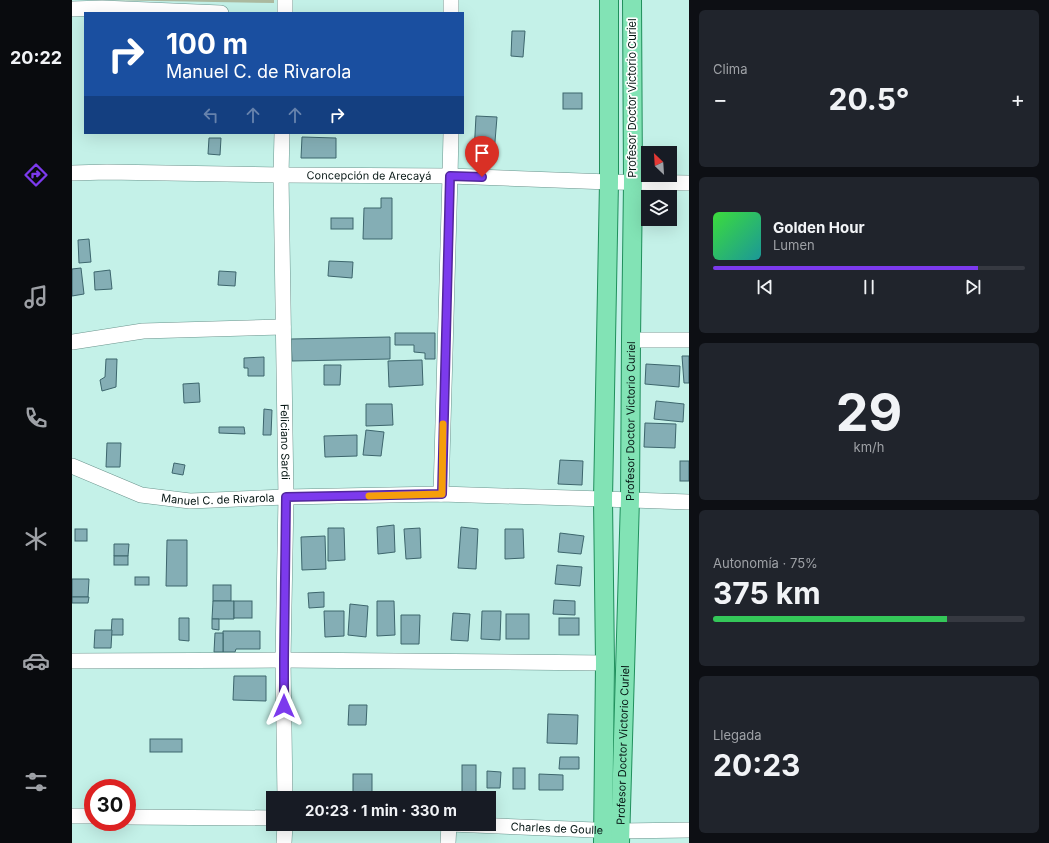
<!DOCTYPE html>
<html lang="es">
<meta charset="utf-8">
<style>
:root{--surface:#171b24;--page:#20242c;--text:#f1f3f6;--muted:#9ea1a6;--line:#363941;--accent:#7c3aed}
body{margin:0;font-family:Inter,sans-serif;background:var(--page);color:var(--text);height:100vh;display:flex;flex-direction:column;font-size:15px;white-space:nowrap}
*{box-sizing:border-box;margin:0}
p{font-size:13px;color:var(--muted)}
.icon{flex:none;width:22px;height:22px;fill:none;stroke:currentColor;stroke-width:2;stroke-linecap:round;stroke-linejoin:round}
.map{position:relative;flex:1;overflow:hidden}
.details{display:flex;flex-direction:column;gap:10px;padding:10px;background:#0d0f14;width:360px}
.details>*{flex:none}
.banner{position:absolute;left:12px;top:12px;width:380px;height:122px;border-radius:0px;box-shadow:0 4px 16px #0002;background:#1a4fa0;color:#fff;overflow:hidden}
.needle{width:26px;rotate:335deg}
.buttons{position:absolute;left:569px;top:146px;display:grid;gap:8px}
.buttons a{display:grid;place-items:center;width:36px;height:36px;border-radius:0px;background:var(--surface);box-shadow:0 4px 16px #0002;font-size:20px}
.speed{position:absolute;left:12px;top:779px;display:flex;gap:8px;font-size:20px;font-weight:700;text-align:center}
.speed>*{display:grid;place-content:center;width:52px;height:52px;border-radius:50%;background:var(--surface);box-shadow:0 4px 16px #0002;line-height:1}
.speed .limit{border:6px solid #d22;background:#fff;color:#111}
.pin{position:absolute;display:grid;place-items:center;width:34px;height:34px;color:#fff;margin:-41px -17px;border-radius:50% 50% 50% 0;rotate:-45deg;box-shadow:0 0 4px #0007}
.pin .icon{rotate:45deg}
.me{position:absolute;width:44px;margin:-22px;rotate:0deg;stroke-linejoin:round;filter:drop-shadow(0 0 3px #0008)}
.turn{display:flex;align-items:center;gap:14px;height:84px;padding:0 16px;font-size:18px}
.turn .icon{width:52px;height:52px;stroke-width:2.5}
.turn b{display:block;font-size:28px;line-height:34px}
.lanes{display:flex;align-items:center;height:38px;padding:0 16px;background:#0003;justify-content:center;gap:20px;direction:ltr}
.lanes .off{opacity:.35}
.big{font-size:30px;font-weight:700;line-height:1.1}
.details .widget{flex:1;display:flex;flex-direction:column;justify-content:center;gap:6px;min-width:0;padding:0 14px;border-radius:6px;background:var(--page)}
.details .dial{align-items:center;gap:0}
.dial b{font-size:52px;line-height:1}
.song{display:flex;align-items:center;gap:12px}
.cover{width:48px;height:48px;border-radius:6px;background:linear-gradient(135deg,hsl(120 70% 55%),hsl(180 70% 35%))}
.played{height:4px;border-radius:2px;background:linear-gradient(90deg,var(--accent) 85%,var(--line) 85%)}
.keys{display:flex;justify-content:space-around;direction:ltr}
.heat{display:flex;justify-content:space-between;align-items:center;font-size:22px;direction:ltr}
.charge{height:6px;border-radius:3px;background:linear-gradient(90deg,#34c759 75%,var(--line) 0)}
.trip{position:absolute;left:194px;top:791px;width:230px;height:40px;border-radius:0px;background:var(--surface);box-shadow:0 4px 16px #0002;font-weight:700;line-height:40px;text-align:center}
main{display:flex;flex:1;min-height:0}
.dock{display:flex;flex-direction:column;width:72px;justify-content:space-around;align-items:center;background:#090b0e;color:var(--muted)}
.dock .icon{width:28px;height:28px}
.dock .selected{color:var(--accent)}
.dock b{font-size:18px;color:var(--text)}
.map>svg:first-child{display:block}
.park{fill:#acbaa0}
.building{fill:#84aeb5;stroke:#3d666d}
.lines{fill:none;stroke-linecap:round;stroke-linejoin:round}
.minor-casing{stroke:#6b948d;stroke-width:16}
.major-casing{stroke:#208f5c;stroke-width:20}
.minor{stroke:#fff;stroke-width:15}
.major{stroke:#82e3b5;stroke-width:18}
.route-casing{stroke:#51269a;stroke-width:10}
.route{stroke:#7c3aed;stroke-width:7}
.slow{stroke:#f59e0b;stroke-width:7}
.labels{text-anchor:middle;stroke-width:3.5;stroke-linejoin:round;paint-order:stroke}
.street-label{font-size:11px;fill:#051513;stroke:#fff}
</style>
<main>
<nav class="dock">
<b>20:22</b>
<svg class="icon selected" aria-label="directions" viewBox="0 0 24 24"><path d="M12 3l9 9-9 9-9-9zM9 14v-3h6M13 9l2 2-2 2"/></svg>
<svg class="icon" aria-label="music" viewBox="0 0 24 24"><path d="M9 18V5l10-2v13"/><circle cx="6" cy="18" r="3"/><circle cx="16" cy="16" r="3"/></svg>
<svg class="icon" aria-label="phone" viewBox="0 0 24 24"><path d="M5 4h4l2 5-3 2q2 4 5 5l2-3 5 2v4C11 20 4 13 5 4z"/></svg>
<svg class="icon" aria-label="climate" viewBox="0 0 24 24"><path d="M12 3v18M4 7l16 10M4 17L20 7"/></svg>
<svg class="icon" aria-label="car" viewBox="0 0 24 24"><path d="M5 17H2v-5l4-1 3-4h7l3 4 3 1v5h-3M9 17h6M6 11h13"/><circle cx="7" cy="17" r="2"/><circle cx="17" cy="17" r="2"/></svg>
<svg class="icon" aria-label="filters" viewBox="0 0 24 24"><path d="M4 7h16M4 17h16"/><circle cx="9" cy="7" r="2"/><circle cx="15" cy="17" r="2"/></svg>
</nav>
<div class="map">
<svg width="617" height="843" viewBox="0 0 617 843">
<rect width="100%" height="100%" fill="#c4f1e8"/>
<path class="park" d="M30,0H202V3Z"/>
<g class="building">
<path d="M440,31H453L451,57L439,56Z"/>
<rect x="491" y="93" width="19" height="16"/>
<path d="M404,116L425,117L422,154L402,153Z"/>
<path d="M230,137L264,138V158H229Z"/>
<path d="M137,138H149L148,155L136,154Z"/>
<path d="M309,198H320V239H291L292,208H309Z"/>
<rect x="259" y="218" width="22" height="11"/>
<path d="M17,239L19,262L7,263L6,240Z"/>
<path d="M257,261L281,262L280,278L256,276Z"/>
<path d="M9,268L12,294L0,296V269Z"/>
<path d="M38,270L40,289L23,290L22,272Z"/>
<path d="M147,271L164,272L163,286L146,285Z"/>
<path d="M323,333H363V359H353V353L342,352V345H323Z"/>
<path d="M318,337V359L220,361L219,339Z"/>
<path d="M610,356H617V383H612Z"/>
<path d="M192,357V376H176V368H172V358Z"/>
<path d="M34,359H45L44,387L30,391L28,380L33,377Z"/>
<path d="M350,360L351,385L317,387L316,361Z"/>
<path d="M574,364L608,366L607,387L573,384Z"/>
<path d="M252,365H269L268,385H252Z"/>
<path d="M127,383L128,402L112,403L111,384Z"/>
<path d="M584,401L612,404L611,422L582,419Z"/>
<path d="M294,404H320L321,425L294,426Z"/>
<path d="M192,409L200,410L199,435H191Z"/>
<path d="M573,423L604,424L603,448L572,447Z"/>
<path d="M147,427H172L173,434L147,433Z"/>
<path d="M294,430L312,432L309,456L291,455Z"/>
<path d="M285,435V456L253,457L252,436Z"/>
<path d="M35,443H49L48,467H34Z"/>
<path d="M488,460L511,461L510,485L486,484Z"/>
<rect x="608" y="461" width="9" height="20"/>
<path d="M102,463L113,465L111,475L100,473Z"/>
<path d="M322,525L323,552L306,554L305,527Z"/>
<path d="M389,527L406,529L404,569L386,568Z"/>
<path d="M256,528H272L273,560L256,561Z"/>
<path d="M348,528L349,558L334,559L332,529Z"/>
<rect x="3" y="529" width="12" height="12"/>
<path d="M433,529H451L452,558L433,559Z"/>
<path d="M488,533L512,536L509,554L486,552Z"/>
<path d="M253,536L254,569L230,570L229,537Z"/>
<path d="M95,540H115V586H94Z"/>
<path d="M42,544H57L56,556H42Z"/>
<rect x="42" y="556" width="14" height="9"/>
<path d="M485,565L510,567L508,586L483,584Z"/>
<rect x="63" y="577" width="14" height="8"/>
<path d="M0,579H17L16,597H0Z"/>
<rect x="141" y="585" width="18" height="16"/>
<path d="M252,592V607L237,608L236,593Z"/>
<path d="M0,597H17L16,603H0Z"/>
<path d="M482,600L503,601V615L481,614Z"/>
<path d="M141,601H162V619H140Z"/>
<rect x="162" y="601" width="18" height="17"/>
<path d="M305,601H322L323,635L305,636Z"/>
<path d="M278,604L296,606L294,637L276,635Z"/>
<path d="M252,611H272V636L253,637Z"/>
<path d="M410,611H429L428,640L409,639Z"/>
<path d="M381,613L398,614L396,641L379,640Z"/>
<rect x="434" y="614" width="23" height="25"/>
<path d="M329,615H348L347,644H329Z"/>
<path d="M107,618H117V641L107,640Z"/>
<rect x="487" y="618" width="20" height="17"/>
<path d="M40,619H51V635H39Z"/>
<path d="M140,619H147V630L140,629Z"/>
<path d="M23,630H40L39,648H22Z"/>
<path d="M151,631H188V649H164L163,652H151Z"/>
<path d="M143,633H151V652H142Z"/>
<path d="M162,676H194V701L161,700Z"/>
<path d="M277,705H295L294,725H276Z"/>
<path d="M476,714L506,715L505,744L475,743Z"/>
<rect x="78" y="739" width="32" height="13"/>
<path d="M488,757H507V769H487Z"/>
<rect x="390" y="765" width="14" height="27"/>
<rect x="441" y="768" width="12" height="21"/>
<path d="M415,771L429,772L428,788H415Z"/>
<rect x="281" y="774" width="19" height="24"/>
<path d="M467,774L491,775V790H467Z"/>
</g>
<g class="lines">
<g class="minor-casing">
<g id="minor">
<path d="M0,9L30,8L149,13"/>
<path d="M213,13V0"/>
<path d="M379,13V0"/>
<path id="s1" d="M210,133L209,175L214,497L211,660L213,798"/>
<path id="s2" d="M0,173L35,172L209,175L378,176L537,182L617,183"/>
<path d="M559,340H617"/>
<path d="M0,342L71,331L211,327"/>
<path id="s3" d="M0,466L69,495L118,501L214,497L369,494L531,499L617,502"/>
<path d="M369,494L378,176L379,133"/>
<path d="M0,661L211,660L533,663"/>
<path d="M0,816H21"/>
<path d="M55,817L201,818"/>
<path id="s4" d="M378,824L548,831L617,830"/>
<path d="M212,843L213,824"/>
<path d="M376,843L377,824"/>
</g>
</g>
<g class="major-casing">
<g id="major">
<path d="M531,843L533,663L531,499L537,182V0"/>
<path id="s5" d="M548,843L558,499L559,340L561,182L560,0"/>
</g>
</g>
<use href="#minor" class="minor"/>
<use href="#major" class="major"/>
</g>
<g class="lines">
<g class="route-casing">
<path id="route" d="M212,706V660L214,497L370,494L378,176L410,177"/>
</g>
<use href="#route" class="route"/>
<path class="slow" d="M297,496L370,494L371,424"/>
</g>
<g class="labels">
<g class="street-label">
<text transform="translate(560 98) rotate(-90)" y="4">Profesor Doctor Victorio Curiel</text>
<text dy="4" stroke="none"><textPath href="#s2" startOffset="297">Concepción de Arecayá</textPath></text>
<text dy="4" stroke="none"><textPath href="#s5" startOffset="422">Profesor Doctor Victorio Curiel</textPath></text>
<text dy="4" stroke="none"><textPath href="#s1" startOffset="309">Feliciano Sardi</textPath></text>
<text dy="4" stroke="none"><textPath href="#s3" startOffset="152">Manuel C. de Rivarola</textPath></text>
<text dy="4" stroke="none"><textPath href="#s5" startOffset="98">Profesor Doctor Victorio Curiel</textPath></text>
<text dy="4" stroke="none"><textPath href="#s4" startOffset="107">Charles de Goulle</textPath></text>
</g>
</g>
</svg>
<div class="buttons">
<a><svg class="needle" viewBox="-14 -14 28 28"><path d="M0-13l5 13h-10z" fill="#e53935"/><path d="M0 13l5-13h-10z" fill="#9ea1a6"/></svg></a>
<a><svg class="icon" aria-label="layers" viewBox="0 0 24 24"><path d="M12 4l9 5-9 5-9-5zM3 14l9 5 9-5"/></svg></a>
</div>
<div class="speed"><div class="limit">30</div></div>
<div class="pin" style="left:410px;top:177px;background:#d93025"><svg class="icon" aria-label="arrive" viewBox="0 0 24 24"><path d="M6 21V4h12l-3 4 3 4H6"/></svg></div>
<svg class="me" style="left:212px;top:706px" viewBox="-20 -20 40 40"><path d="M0-17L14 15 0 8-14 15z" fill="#7c3aed" stroke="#fff" stroke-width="4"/></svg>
<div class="trip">20:23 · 1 min · 330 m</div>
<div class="banner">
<div class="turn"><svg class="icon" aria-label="right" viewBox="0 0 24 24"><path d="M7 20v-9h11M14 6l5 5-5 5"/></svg><div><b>100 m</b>Manuel C. de Rivarola</div></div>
<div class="lanes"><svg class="icon off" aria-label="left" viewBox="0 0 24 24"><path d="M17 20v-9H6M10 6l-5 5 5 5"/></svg><svg class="icon off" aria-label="ahead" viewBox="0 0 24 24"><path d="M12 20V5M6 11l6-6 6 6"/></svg><svg class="icon off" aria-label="ahead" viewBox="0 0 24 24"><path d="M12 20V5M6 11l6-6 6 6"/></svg><svg class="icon" aria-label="right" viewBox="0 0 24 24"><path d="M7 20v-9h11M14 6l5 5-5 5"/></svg></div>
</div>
</div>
<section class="details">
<div class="widget"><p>Clima</p>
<div class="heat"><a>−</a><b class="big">20.5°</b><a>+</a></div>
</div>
<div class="widget">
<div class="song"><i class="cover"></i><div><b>Golden Hour</b><p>Lumen</p></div></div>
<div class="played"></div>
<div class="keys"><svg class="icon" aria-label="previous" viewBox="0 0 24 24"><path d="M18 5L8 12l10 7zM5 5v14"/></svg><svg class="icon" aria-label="pause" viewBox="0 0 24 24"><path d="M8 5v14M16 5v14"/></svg><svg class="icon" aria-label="next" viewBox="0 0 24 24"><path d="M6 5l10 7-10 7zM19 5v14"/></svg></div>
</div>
<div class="widget dial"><b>29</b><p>km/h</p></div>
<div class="widget"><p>Autonomía · 75%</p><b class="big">375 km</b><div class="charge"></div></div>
<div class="widget"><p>Llegada</p><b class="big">20:23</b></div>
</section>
</main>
